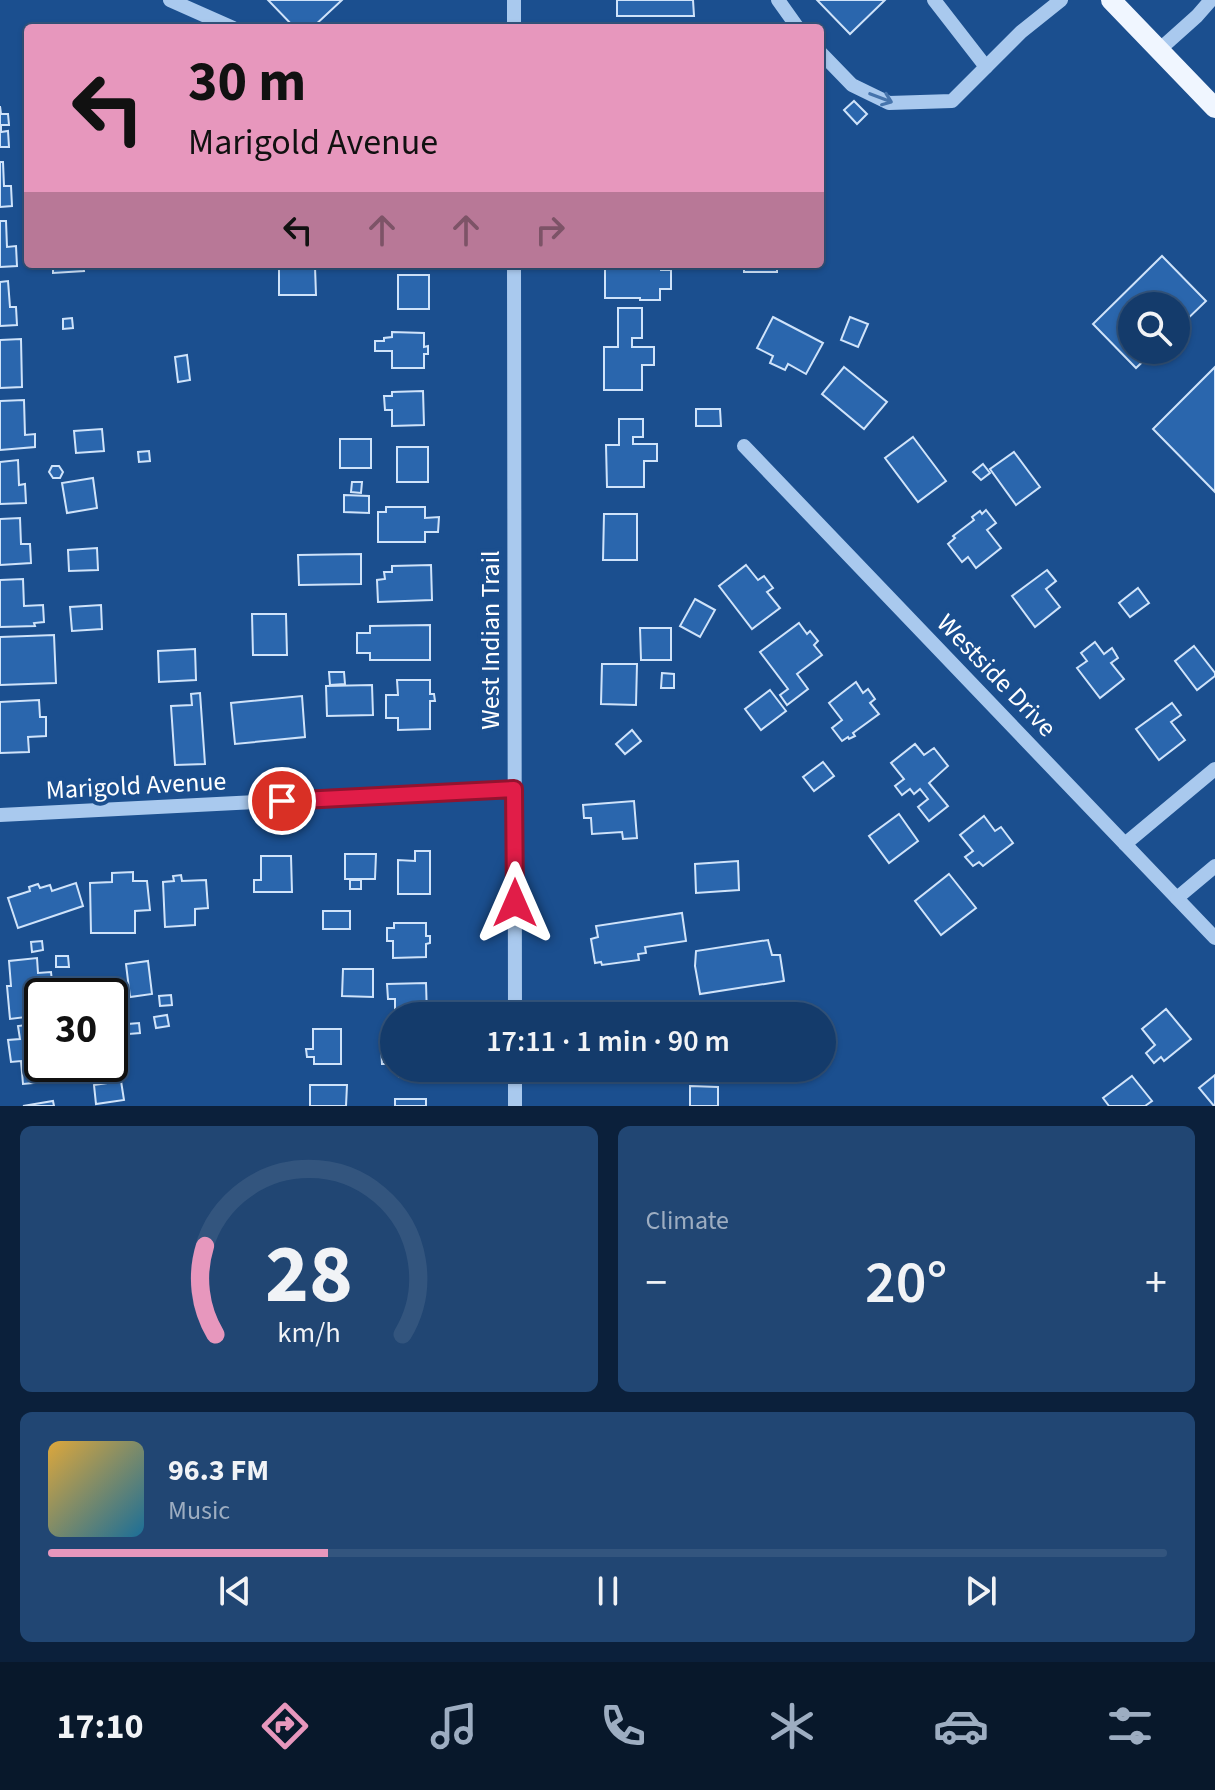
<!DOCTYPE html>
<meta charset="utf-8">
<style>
:root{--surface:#143b6b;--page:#214673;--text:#f1f3f6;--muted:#9dadc1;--line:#33557e;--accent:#e797bd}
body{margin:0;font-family:"Source Sans 3",sans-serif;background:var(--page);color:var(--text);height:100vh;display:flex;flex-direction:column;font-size:30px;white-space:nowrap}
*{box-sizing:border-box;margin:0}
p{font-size:26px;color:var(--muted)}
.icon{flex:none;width:44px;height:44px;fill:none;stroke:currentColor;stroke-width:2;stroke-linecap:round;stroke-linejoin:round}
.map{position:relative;height:1106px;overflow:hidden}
.panel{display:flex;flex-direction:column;gap:20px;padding:20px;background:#0b203b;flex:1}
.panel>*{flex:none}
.banner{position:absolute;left:24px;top:24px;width:800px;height:244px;border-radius:8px;box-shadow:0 2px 6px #0004,0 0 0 2px var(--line);background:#e797bd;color:#111;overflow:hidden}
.buttons{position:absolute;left:1118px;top:292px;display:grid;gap:16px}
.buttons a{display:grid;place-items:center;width:72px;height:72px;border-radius:50%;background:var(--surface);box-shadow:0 2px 6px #0004,0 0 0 2px var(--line);font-size:40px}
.speed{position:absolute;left:24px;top:978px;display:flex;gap:16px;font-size:40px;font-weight:700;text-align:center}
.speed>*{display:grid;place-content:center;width:104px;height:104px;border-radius:50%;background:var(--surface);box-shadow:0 2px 6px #0004,0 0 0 2px var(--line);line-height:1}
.speed .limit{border:4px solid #111;border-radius:12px;background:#fff;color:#111}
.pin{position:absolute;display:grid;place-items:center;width:68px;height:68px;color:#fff;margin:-34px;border:4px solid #fff;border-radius:50%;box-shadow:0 2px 8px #0007}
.me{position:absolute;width:88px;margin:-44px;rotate:0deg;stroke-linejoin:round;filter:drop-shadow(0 0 6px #0008)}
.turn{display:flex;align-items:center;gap:28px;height:168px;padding:0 32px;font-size:36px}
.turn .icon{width:104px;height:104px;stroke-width:2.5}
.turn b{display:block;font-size:56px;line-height:68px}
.lanes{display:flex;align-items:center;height:76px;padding:0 32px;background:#0003;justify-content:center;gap:40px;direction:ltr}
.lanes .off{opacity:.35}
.big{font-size:60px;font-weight:600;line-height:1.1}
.panel .tile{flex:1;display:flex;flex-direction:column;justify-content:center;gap:12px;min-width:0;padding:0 28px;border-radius:12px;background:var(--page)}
.panel .dial{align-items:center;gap:0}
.dial svg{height:208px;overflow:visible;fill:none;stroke:var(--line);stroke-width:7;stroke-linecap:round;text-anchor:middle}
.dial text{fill:var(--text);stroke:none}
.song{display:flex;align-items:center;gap:24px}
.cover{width:96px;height:96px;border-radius:12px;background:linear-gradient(135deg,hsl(40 70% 55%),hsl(200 70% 35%))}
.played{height:8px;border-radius:4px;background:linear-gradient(90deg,var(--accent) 25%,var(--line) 25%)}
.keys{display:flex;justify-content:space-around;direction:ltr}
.heat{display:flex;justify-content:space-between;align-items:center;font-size:44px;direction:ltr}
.panel .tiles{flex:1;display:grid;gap:20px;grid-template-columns:1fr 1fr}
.tile:last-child{grid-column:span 2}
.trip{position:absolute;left:380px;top:1002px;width:456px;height:80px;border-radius:40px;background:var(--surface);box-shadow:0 2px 6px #0004,0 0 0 2px var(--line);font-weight:600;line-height:80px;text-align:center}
.menu{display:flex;height:128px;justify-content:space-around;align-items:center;background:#08182b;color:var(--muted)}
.menu .icon{width:56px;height:56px}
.menu .selected{color:var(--accent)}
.menu b{font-size:36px;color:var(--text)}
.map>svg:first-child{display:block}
.building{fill:#2a66ad;stroke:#cfe3fa;stroke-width:2}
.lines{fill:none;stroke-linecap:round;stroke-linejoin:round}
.minor{stroke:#a9c9ee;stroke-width:14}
.major{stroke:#f0f6ff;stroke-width:20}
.oneway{stroke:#4674ac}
.route-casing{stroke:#92132f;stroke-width:20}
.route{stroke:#e11d48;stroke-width:14}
.labels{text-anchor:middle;stroke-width:8;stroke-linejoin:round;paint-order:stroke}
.street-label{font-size:26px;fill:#fff;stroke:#1b4f8f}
</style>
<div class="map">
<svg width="1215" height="1106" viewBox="0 0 1215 1106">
<rect width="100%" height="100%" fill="#1b4f8f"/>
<g class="building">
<path d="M268,0H342L312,28H295Z"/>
<path d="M617,0H693L694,16H617Z"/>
<path d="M817,0H885L850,34Z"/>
<path d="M854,101L867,114L857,124L844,110Z"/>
<path d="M0,106L1,114H8L9,125H1V132L8,131L9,147H0Z"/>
<path d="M0,162H3L4,186H11L12,206L0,207Z"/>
<path d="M0,221H6L7,247L16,246L17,266L0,267Z"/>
<path d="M1162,256L1206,301L1176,330V306H1132V350H1155L1136,368L1093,324Z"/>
<path d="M53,264H83L84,271L53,273Z"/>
<path d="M605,264H657V268L661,267V270H671V289H660V300H640V298H605Z"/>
<rect x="744" y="264" width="33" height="8"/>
<path d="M279,267H315L316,295H279Z"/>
<rect x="398" y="275" width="31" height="34"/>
<path d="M8,281L10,307H16L17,325L0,326V282Z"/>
<path d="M618,308H642V338H632V347H654V365H642V390H604V347H618Z"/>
<path d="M773,317L823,343L806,374L788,364L785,370L770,363L773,356L757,348Z"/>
<path d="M850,317L868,324L858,347L841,340Z"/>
<path d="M72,318L73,328L63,329V319Z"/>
<path d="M392,332L424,333V347L428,346V354H424V368H392V351H375V341H384V338L392,337Z"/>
<path d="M21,339L22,387L0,388V340Z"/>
<path d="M187,355L190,380L178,382L175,357Z"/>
<path d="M844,367L887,402L864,429L822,394Z"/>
<path d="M1215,367V492L1153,429Z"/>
<path d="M423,391L424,425L392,426V410H385L384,396H392V392Z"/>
<path d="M24,400L25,435L35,434V447L0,450V401Z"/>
<path d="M696,409H720L721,426H696Z"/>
<path d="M619,419H643V437H633V444H657V461H644V487H607L606,445H619Z"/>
<path d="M102,429L104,451L76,453L74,431Z"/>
<path d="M913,437L946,481L918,502L885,458Z"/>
<rect x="340" y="439" width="31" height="29"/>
<rect x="397" y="447" width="31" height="35"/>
<path d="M149,451L150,461L139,462L138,452Z"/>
<path d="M1014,452L1040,487L1016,505L990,469Z"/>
<path d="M18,460L19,485L25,484L26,503L0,504V462Z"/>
<path d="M983,464L990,473L981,480L973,472Z"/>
<path d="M52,466H59L63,472L60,478H53L49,472Z"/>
<path d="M93,478L97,508L67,513L62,483Z"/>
<path d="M352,482H362L361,493L351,492Z"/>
<path d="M344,495L369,496V513L344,512Z"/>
<path d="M386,507H425V518L439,517L438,532H425V542H378V512H386Z"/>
<path d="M986,510L996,523L987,530L1001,548L976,568L968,557L962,562L948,544L955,538L953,536L974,520L972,517L980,511L982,514Z"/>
<path d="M604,514H637V560H603Z"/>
<path d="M20,518L21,544H30L31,563L0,565V519Z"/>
<path d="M97,548L98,570L69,571L68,550Z"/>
<path d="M361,554V584L299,585L298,555Z"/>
<path d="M431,565L432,600L378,602L377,580L385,579L384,572H392V566Z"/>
<path d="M746,565L758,580L764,576L773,588L767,592L780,608L752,629L719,586Z"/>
<path d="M1047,570L1056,581L1046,589L1060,607L1035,627L1012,596Z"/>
<path d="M23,579L24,606L43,605L44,622L34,623L35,626L0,627V580Z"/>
<path d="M1138,588L1149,603L1130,617L1119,603Z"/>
<path d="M695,599L715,610L700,637L680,626Z"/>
<path d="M101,605L102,629L72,631L70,607Z"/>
<path d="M252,614H286L287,655H253Z"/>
<path d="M799,623L807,634L810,631L818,641L814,645L822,655L797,674L808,689L787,705L780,695L788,689L760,652Z"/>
<path d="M430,625V660H370V653H357V633H370V626Z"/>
<path d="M640,628H671V660H641Z"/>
<path d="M54,635L56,683L0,685V637Z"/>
<path d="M1095,642L1104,654L1112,648L1118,658L1111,663L1124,679L1100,698L1077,668L1087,661L1081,653Z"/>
<path d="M1194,646L1215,673V676L1197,690L1175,661Z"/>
<path d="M195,649L196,680L159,682L158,651Z"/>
<path d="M602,664H637L636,705L601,704Z"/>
<path d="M329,672H344L345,684L330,685Z"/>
<path d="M662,673L674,674V688H661Z"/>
<path d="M397,680H430V694H434L435,701H430V729L398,730V718H386V695H398Z"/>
<path d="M856,682L863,693L868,689L875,699L870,703L879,714L853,733L855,736L849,739L848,737L842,741L832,728L842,720L829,703Z"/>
<path d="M372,685L373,715L327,716L326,686Z"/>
<path d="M770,690L786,711L761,730L745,709Z"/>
<path d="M200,693L205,764L175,765L171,706L192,705L191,694Z"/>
<path d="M302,696L305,737L235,744L231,703Z"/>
<path d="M39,700L40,717H46V736L28,737L29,752L0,753V702Z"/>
<path d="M1172,703L1181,715L1171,722L1185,740L1159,760L1136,729Z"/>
<path d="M632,730L641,741L625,754L616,744Z"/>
<path d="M915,744L924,755L934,748L948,766L929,783L948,806L929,821L918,807L928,799L920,789L914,794L910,789L902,795L895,786L904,779L891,763Z"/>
<path d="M823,762L834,776L814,791L803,777Z"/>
<path d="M634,801L637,838L623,839L622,832L592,834L591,818H584L583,805Z"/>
<path d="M899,814L918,841L889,863L869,836Z"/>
<path d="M984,816L995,831L1001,827L1013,843L983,866L979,862L973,866L965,857L973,851L960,835Z"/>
<path d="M415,851H430V894H398V860L415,861Z"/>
<path d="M345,854H376L375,879H345Z"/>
<path d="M261,856H291L292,892H254V880H261Z"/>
<path d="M738,861L739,890L696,893L695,864Z"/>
<path d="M133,872V881H147L150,910L135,911V933H91L90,883L112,882V873Z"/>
<path d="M949,874L976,908L941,935L915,901Z"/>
<path d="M181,875L182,881L206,880L208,908L195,909V925L165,927L163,882L174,881L173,876Z"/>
<rect x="350" y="880" width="11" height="9"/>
<path d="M76,883L83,906L18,928L8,898L30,891L29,887L38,884L40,888L50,885L52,891Z"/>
<rect x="323" y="911" width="27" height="18"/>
<path d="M682,913L686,941L645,947L646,953L638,954L639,960L602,965L601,962L595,963L591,939L598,937L596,926Z"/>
<path d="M394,923H426V936H430V943L426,944V957L393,958V941H387V928H394Z"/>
<path d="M768,940L772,955H780L784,981L700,994L695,966L696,951Z"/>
<path d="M42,941L43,950L32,952L31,942Z"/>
<path d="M56,956H68L69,967H56Z"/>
<path d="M37,958L38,973L51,972L53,991L41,992L42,1015L10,1019L7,986H11L9,961Z"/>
<path d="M148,961L152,994L130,997L126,964Z"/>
<path d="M343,969H373V997L342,996Z"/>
<path d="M426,983L427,1016H395V999H388L387,984Z"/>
<path d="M171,995L172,1005L160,1006L159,996Z"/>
<path d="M1166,1009L1191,1039L1164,1061L1161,1057L1154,1063L1146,1053L1155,1045L1142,1029Z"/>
<path d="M167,1015L169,1026L156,1028L154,1017Z"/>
<path d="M114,1022H123L124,1034L115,1035Z"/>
<path d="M42,1023V1064H54L55,1081L23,1084L21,1061L11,1062L8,1040L20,1039L18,1026Z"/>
<path d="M139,1023L140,1033L129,1034L128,1024Z"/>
<path d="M313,1029H341V1064H314V1057H307L306,1049H313Z"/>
<path d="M381,1044H394V1064H382Z"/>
<path d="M399,1068H429L430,1075L399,1077Z"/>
<rect x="599" y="1068" width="56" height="2"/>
<path d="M1215,1075V1106H1214L1199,1088Z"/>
<path d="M1132,1076L1152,1101L1145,1106H1109L1103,1098Z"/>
<path d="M121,1081L124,1100L96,1104L94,1085Z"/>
<path d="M310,1085H347L346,1106H310Z"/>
<path d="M690,1086L718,1087V1106H690Z"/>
<rect x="395" y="1099" width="31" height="7"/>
<path d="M53,1101L54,1106H23Z"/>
</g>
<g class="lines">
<g class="minor">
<path d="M170,0L233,28"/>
<path d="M514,0V28"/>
<path d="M778,0L798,28"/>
<path d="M1159,50L1197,16L1211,0"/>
<path d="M820,52L852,85L889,103L952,101L986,67L934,0"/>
<path d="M986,67L1021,32L1061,0"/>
<path d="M514,264L515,1016"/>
<path d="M744,446L1215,938"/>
<path d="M0,815L514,789"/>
<path d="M1125,844L1215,769"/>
<path d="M1177,898L1215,866"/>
<path d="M515,1068V1106"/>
</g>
<path class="major" d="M1111,0L1215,108"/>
</g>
<defs><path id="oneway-shaft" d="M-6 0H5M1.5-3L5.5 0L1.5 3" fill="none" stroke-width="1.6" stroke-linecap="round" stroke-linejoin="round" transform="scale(2)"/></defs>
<use class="oneway" href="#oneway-shaft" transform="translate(881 98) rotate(21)"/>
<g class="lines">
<g class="route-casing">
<path id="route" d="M282,801L514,789L515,903"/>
</g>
<use href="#route" class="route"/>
</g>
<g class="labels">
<g class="street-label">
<text transform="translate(490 640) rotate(-90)" y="9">West Indian Trail</text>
<text transform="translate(997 675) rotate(46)" y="9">Westside Drive</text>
<text transform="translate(136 785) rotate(-3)" y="9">Marigold Avenue</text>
</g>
</g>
</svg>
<div class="buttons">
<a><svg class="icon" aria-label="search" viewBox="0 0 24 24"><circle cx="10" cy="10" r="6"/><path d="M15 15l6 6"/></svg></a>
</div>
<div class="speed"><div class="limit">30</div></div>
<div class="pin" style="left:282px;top:801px;background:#d93025"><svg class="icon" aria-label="arrive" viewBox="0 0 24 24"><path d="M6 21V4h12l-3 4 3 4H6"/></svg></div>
<svg class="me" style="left:515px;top:903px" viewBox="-20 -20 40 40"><path d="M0-17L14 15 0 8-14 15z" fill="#e11d48" stroke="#fff" stroke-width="4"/></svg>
<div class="trip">17:11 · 1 min · 90 m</div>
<div class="banner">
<div class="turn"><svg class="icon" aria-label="left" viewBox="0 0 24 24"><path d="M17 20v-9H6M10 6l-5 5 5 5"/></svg><div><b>30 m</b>Marigold Avenue</div></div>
<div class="lanes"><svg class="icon" aria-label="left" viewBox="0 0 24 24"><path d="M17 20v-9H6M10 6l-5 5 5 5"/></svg><svg class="icon off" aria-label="ahead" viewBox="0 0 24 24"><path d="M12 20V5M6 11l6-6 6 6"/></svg><svg class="icon off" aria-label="ahead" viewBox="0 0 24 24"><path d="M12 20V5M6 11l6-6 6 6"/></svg><svg class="icon off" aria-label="right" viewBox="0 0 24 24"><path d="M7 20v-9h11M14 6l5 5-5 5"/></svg></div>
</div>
</div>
<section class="panel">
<div class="tiles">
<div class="tile dial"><svg viewBox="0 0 100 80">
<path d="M14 69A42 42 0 1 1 86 69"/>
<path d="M14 69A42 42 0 0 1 10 35" stroke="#e797bd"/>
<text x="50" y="56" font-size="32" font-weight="700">28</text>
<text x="50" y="72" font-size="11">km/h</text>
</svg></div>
<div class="tile"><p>Climate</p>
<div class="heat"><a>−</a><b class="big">20°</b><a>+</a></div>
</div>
<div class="tile">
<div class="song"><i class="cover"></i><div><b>96.3 FM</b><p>Music</p></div></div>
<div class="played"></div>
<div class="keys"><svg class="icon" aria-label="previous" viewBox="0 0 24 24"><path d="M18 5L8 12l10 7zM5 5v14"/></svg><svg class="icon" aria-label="pause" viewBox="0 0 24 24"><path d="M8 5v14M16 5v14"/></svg><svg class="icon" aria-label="next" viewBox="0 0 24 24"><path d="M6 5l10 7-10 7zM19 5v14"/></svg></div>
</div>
</div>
</section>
<nav class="menu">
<b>17:10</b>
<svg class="icon selected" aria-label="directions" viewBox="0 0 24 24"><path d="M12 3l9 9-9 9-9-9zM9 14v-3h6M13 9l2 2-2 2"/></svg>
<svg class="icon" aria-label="music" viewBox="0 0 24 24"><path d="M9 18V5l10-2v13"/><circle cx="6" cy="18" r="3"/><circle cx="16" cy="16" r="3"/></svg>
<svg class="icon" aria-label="phone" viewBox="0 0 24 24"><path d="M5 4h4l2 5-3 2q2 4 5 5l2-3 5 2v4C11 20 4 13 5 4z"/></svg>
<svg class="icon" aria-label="climate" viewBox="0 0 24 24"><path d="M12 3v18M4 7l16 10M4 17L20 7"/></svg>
<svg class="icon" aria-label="car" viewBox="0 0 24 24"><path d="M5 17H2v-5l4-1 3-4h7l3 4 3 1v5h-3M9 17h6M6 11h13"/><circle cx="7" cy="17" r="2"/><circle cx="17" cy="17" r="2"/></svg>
<svg class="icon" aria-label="filters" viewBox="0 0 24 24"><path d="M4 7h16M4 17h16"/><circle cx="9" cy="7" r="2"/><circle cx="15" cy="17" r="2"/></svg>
</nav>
